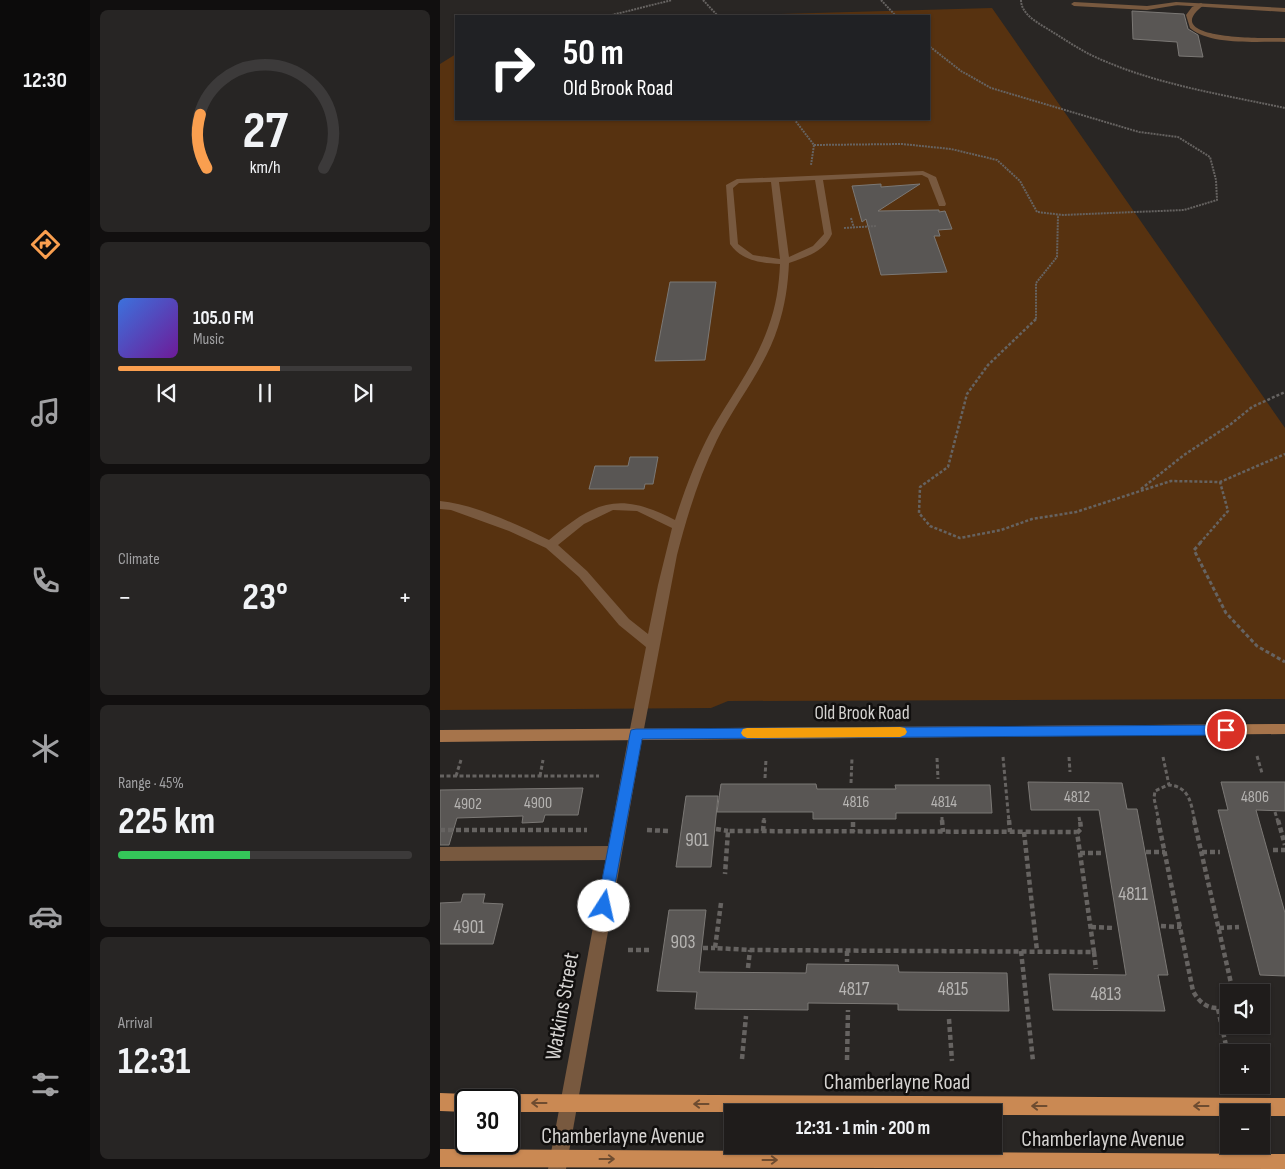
<!DOCTYPE html>
<meta charset="utf-8">
<style>
:root{--surface:#1f1c1b;--page:#272524;--text:#f1f3f6;--muted:#a1a1a3;--line:#3c3a3a;--accent:#fa9f4f}
body{margin:0;font-family:"Sofia Sans Condensed",sans-serif;background:var(--page);color:var(--text);height:100vh;display:flex;flex-direction:column;font-size:19px;white-space:nowrap}
*{box-sizing:border-box;margin:0}
p{font-size:16px;color:var(--muted)}
.icon{flex:none;width:28px;height:28px;fill:none;stroke:currentColor;stroke-width:2;stroke-linecap:round;stroke-linejoin:round}
.map{position:relative;flex:1;overflow:hidden}
.drawer{display:flex;flex-direction:column;gap:10px;padding:10px;background:#110f0f;width:350px}
.drawer>*{flex:none}
.banner{position:absolute;left:15px;top:15px;width:475px;height:105px;border-radius:0px;box-shadow:0 1px 4px #0004,0 0 0 1px var(--line);background:#202124;color:#fff;overflow:hidden}
.controls{position:absolute;left:780px;top:984px;display:grid;gap:10px}
.controls a{display:grid;place-items:center;width:50px;height:50px;border-radius:0px;background:var(--surface);box-shadow:0 1px 4px #0004,0 0 0 1px var(--line);font-size:25px}
.speed{position:absolute;left:15px;top:1089px;display:flex;gap:10px;font-size:25px;font-weight:700;text-align:center}
.speed>*{display:grid;place-content:center;width:65px;height:65px;border-radius:50%;background:var(--surface);box-shadow:0 1px 4px #0004,0 0 0 1px var(--line);line-height:1}
.speed .limit{border:2px solid #111;border-radius:8px;background:#fff;color:#111}
.pin{position:absolute;display:grid;place-items:center;width:42px;height:42px;color:#fff;margin:-21px;border:2px solid #fff;border-radius:50%;box-shadow:0 1px 5px #0007}
.me{position:absolute;width:55px;margin:-28px;rotate:10deg;stroke-linejoin:round;filter:drop-shadow(0 0 4px #0008)}
.turn{display:flex;align-items:center;gap:18px;height:105px;padding:0 25px;font-size:22px}
.turn .icon{width:65px;height:65px;stroke-width:2.5}
.turn b{display:block;font-size:35px;line-height:42px}
.big{font-size:38px;font-weight:700;line-height:1.1}
.drawer .widget{flex:1;display:flex;flex-direction:column;justify-content:center;gap:8px;min-width:0;padding:0 18px;border-radius:8px;background:var(--page)}
.drawer .dial{align-items:center;gap:0}
.dial svg{height:130px;overflow:visible;fill:none;stroke:var(--line);stroke-width:7;stroke-linecap:round;text-anchor:middle}
.dial text{fill:var(--text);stroke:none}
.song{display:flex;align-items:center;gap:15px}
.cover{width:60px;height:60px;border-radius:8px;background:linear-gradient(135deg,hsl(220 70% 55%),hsl(280 70% 35%))}
.played{height:5px;border-radius:2px;background:linear-gradient(90deg,var(--accent) 55%,var(--line) 55%)}
.keys{display:flex;justify-content:space-around;direction:ltr}
.heat{display:flex;justify-content:space-between;align-items:center;font-size:28px;direction:ltr}
.charge{height:8px;border-radius:4px;background:linear-gradient(90deg,#34c759 45%,var(--line) 0)}
.trip{position:absolute;left:284px;top:1104px;width:278px;height:50px;border-radius:0px;background:var(--surface);box-shadow:0 1px 4px #0004,0 0 0 1px var(--line);font-weight:700;line-height:50px;text-align:center}
main{display:flex;flex:1;min-height:0}
.tab-bar{display:flex;flex-direction:column;width:90px;justify-content:space-around;align-items:center;background:#0c0b0b;color:var(--muted)}
.tab-bar .icon{width:35px;height:35px}
.tab-bar .current{color:var(--accent)}
.tab-bar b{font-size:22px;color:var(--text)}
.map>svg:first-child{display:block}
.green{fill:#573210}
.building{fill:#595654;stroke:#7b7875}
.lines{fill:none;stroke-linecap:round;stroke-linejoin:round}
.path-far3{stroke:#666361;stroke-width:2;stroke-dasharray:2 1;stroke-linecap:butt}
.path-far2{stroke:#666361;stroke-width:2.5;stroke-dasharray:3 2;stroke-linecap:butt}
.path-far1{stroke:#666361;stroke-width:3;stroke-dasharray:4 2.5;stroke-linecap:butt}
.path{stroke:#666361;stroke-width:4.5;stroke-dasharray:5 3;stroke-linecap:butt}
.lane{fill:#78593f;fill-rule:evenodd}
.street{fill:#78593f;fill-rule:evenodd}
.secondary{fill:#a6744b;fill-rule:evenodd}
.primary{fill:#ca8953;fill-rule:evenodd}
.oneway{stroke:#6e4c30}
.route{fill:#1a73e8;stroke:#114b97}
.slow{fill:#f59e0b}
.labels{text-anchor:middle;stroke-width:5;stroke-linejoin:round;paint-order:stroke}
.number-label{font-size:16px;fill:#b6b4b2}
.street-label{font-size:19px;fill:#d5d3d1;stroke:#110f0e}
.near-number-label{font-size:19px;fill:#b6b4b2}
.near-street-label{font-size:22px;fill:#d5d3d1;stroke:#110f0e}
</style>
<main>
<nav class="tab-bar">
<b>12:30</b>
<svg class="icon current" aria-label="directions" viewBox="0 0 24 24"><path d="M12 3l9 9-9 9-9-9zM9 14v-3h6M13 9l2 2-2 2"/></svg>
<svg class="icon" aria-label="music" viewBox="0 0 24 24"><path d="M9 18V5l10-2v13"/><circle cx="6" cy="18" r="3"/><circle cx="16" cy="16" r="3"/></svg>
<svg class="icon" aria-label="phone" viewBox="0 0 24 24"><path d="M5 4h4l2 5-3 2q2 4 5 5l2-3 5 2v4C11 20 4 13 5 4z"/></svg>
<svg class="icon" aria-label="climate" viewBox="0 0 24 24"><path d="M12 3v18M4 7l16 10M4 17L20 7"/></svg>
<svg class="icon" aria-label="car" viewBox="0 0 24 24"><path d="M5 17H2v-5l4-1 3-4h7l3 4 3 1v5h-3M9 17h6M6 11h13"/><circle cx="7" cy="17" r="2"/><circle cx="17" cy="17" r="2"/></svg>
<svg class="icon" aria-label="filters" viewBox="0 0 24 24"><path d="M4 7h16M4 17h16"/><circle cx="9" cy="7" r="2"/><circle cx="15" cy="17" r="2"/></svg>
</nav>
<section class="drawer">
<div class="widget dial"><svg viewBox="0 0 100 80">
<path d="M14 69A42 42 0 1 1 86 69"/>
<path d="M14 69A42 42 0 0 1 10 36" stroke="#fa9f4f"/>
<text x="50" y="56" font-size="32" font-weight="700">27</text>
<text x="50" y="72" font-size="11">km/h</text>
</svg></div>
<div class="widget">
<div class="song"><i class="cover"></i><div><b>105.0 FM</b><p>Music</p></div></div>
<div class="played"></div>
<div class="keys"><svg class="icon" aria-label="previous" viewBox="0 0 24 24"><path d="M18 5L8 12l10 7zM5 5v14"/></svg><svg class="icon" aria-label="pause" viewBox="0 0 24 24"><path d="M8 5v14M16 5v14"/></svg><svg class="icon" aria-label="next" viewBox="0 0 24 24"><path d="M6 5l10 7-10 7zM19 5v14"/></svg></div>
</div>
<div class="widget"><p>Climate</p>
<div class="heat"><a>−</a><b class="big">23°</b><a>+</a></div>
</div>
<div class="widget"><p>Range · 45%</p><b class="big">225 km</b><div class="charge"></div></div>
<div class="widget"><p>Arrival</p><b class="big">12:31</b></div>
</section>
<div class="map">
<svg width="845" height="1169" viewBox="0 0 845 1169">
<rect width="100%" height="100%" fill="#292624"/>
<path class="green" d="M552,8L845,428V699L288,701L271,708L0,710V64L16,54V119H489V16H272Z"/>
<g class="building">
<path d="M692,11L744,14L748,29L758,35L763,57L739,56L737,42L693,39Z"/>
<path d="M441,184V187L480,184L438,211L499,210V212L505,211L512,229L498,230L500,236H494L507,272L441,275L426,219L422,222L412,186Z"/>
<path d="M230,282H276L265,360L215,361Z"/>
<path d="M190,457H218L213,484H205L204,489H149L155,466H188Z"/>
<path d="M588,782L682,783L687,809H697L728,975H718L725,1011L613,1010L609,974L686,975L659,810H591Z"/>
<path d="M781,782H845V811L816,810L845,913V976L820,975L778,810H788Z"/>
<path d="M281,784H376L377,789H456L455,785H550L552,813H456V819H373V812H277Z"/>
<path d="M143,788L138,815H105L103,822L82,823L83,816L17,818L9,845H0V790Z"/>
<path d="M246,796H278L271,867H236Z"/>
<path d="M23,894H45L43,903L63,904L53,944H0V903L21,902Z"/>
<path d="M229,910H266L259,972L366,973L367,964L458,965L459,972L567,973L569,1011L458,1010V1004L368,1003V1010L255,1009L257,992L217,991Z"/>
</g>
<g class="lines">
<g class="path-far3">
<path d="M263,0L278,16"/>
<path d="M441,0L456,16"/>
<path d="M581,0C581,15 600,24 611,31C624,39 637,48 651,55C712,84 780,94 845,108"/>
<path d="M168,16L232,0"/>
<path d="M354,119L374,145L371,165"/>
<path d="M374,145L462,144L511,149L557,160L580,181L597,212L623,215L744,210L777,200L776,180L770,157L738,137L699,132L551,88L521,71L489,46"/>
<path d="M411,218L414,228"/>
<path d="M404,228L436,226"/>
<path d="M594,321L596,319V283L617,257L618,215"/>
</g>
<g class="path-far2">
<path d="M596,319L548,365L527,394L508,467L480,487L479,513L490,526L520,538L561,530L592,519L636,512L731,481L780,482L845,454"/>
<path d="M701,489L744,455L791,424L812,407L845,392"/>
<path d="M760,543L788,511L780,482"/>
</g>
<g class="path-far1">
<path d="M761,542L754,550L786,613L817,646L845,662"/>
<path d="M817,756L822,773"/>
<path d="M563,757L569,822"/>
<path d="M629,757L630,772"/>
<path d="M723,757L729,785"/>
<path d="M497,758L498,779"/>
<path d="M0,776H159"/>
<path d="M16,776L21,760"/>
<path d="M100,776L103,760"/>
<path d="M325,778L326,759"/>
<path d="M411,783L412,758"/>
<path d="M835,812L838,822"/>
<path d="M502,817V822"/>
<path d="M639,817L640,822"/>
<path d="M324,822V816"/>
<path d="M719,822L714,798L715,791L728,785C750,786 751,804 755,822"/>
</g>
<g class="path">
<path d="M502,820L503,832"/>
<path d="M569,820L570,832"/>
<path d="M718,820L753,991C761,1006 773,1012 789,1005"/>
<path d="M754,820L793,992"/>
<path d="M838,820L845,845"/>
<path d="M413,822V832"/>
<path d="M276,829L288,831"/>
<path d="M0,830H147"/>
<path d="M207,830L228,831"/>
<path d="M323,831L324,820"/>
<path d="M584,832L597,951"/>
<path d="M637,833L641,829L640,820"/>
<path d="M833,850H845"/>
<path d="M706,852H725"/>
<path d="M762,852H780"/>
<path d="M640,853H663"/>
<path d="M281,903L275,948L310,950L654,952L637,832L288,831L285,874"/>
<path d="M721,926L741,927"/>
<path d="M651,927L675,928"/>
<path d="M779,928L799,927"/>
<path d="M263,948H275"/>
<path d="M188,950H210"/>
<path d="M407,951V962"/>
<path d="M581,951L593,1061"/>
<path d="M654,952L656,969"/>
<path d="M308,968L310,950"/>
<path d="M778,1009L789,1059"/>
<path d="M509,1019L512,1061"/>
<path d="M302,1059L306,1016"/>
<path d="M407,1060L408,1010"/>
</g>
<g class="lane">
<path d="M736,2L738,5L707,10L634,6L631,4L634,2L707,6Z"/>
<path d="M761,3L764,5C715,41 830,38 845,38V42C818,41 771,46 750,28L746,15L752,7Z"/>
<path d="M483,171L496,177L506,204L505,206H499L488,178L482,175L383,180L392,234C384,252 366,257 349,263C348,285 345,306 338,327C325,368 296,402 277,440C259,477 247,516 237,555L203,734L201,738L196,740L191,738L189,734L206,647L179,625L139,577L106,548L69,531L11,510L0,509V501C34,504 78,525 109,540C155,501 179,491 235,520C245,489 256,459 271,431C290,397 315,365 328,328C336,307 339,286 340,264C321,263 302,261 290,244L286,185L297,179ZM375,180L384,234L373,246L349,257L339,182ZM331,182L340,259L313,255L298,244L293,188L299,183ZM173,510L197,511L232,528L218,585L208,634L189,619L147,571L118,545L144,524Z"/>
<path d="M174,846L179,848L182,853L179,858L174,860L0,861V847Z"/>
</g>
<g class="street">
<path d="M736,2L845,8V12L734,5Z"/>
<path d="M196,728L201,730L203,734L126,1169H108L189,734L191,730Z"/>
</g>
<path class="secondary" d="M845,724V734L0,742V730Z"/>
<g class="primary">
<path d="M0,1093L26,1094L32,1097L34,1100H26V1112L0,1111Z"/>
<path d="M69,1094L845,1098V1116H821V1112H789V1116L552,1115V1112H69V1100H61L63,1097Z"/>
<path d="M0,1149L845,1154V1169L0,1167Z"/>
</g>
</g>
<defs><path id="oneway-shaft" d="M-6 0H5M1.5-3L5.5 0L1.5 3" fill="none" stroke-width="1.6" stroke-linecap="round" stroke-linejoin="round" transform="scale(1.25)"/></defs>
<g class="oneway">
<use href="#oneway-shaft" transform="translate(99 1103) rotate(-180)"/>
<use href="#oneway-shaft" transform="translate(261 1104) rotate(-180)"/>
<use href="#oneway-shaft" transform="translate(599 1106) rotate(-180)"/>
<use href="#oneway-shaft" transform="translate(761 1106) rotate(-180)"/>
<use href="#oneway-shaft" transform="translate(167 1159)"/>
<use href="#oneway-shaft" transform="translate(330 1160)"/>
</g>
<path class="route" d="M786,725L791,726L792,730L791,733L786,735L202,739L171,906L169,911L164,912L159,911L157,906L190,734L191,730L196,729Z"/>
<path class="slow" d="M460,727L465,728L467,732L465,735L460,737L307,738L303,736L301,733L303,729L307,728Z"/>
<g class="labels">
<g class="number-label">
<text x="637" y="802">4812</text>
<text x="815" y="802">4806</text>
<text x="416" y="807">4816</text>
<text x="504" y="807">4814</text>
<text x="98" y="808">4900</text>
<text x="28" y="809">4902</text>
</g>
<g class="street-label">
<text x="422" y="719">Old Brook Road</text>
</g>
<g class="near-number-label">
<text x="257" y="846">901</text>
<text x="693" y="900">4811</text>
<text x="29" y="933">4901</text>
<text x="243" y="948">903</text>
<text x="414" y="995">4817</text>
<text x="513" y="995">4815</text>
<text x="666" y="1000">4813</text>
</g>
<g class="near-street-label">
<text transform="translate(121 1006) rotate(-80)" y="8">Watkins Street</text>
<text x="457" y="1089">Chamberlayne Road</text>
<text x="183" y="1143">Chamberlayne Avenue</text>
<text x="663" y="1146">Chamberlayne Avenue</text>
</g>
</g>
</svg>
<div class="controls">
<a><svg class="icon" aria-label="sound" viewBox="0 0 24 24"><path d="M4 9h4l5-4v14l-5-4H4zM17 9q2 3 0 6"/></svg></a>
<a>+</a>
<a>−</a>
</div>
<div class="speed"><div class="limit">30</div></div>
<div class="pin" style="left:786px;top:730px;background:#d93025"><svg class="icon" aria-label="arrive" viewBox="0 0 24 24"><path d="M6 21V4h12l-3 4 3 4H6"/></svg></div>
<svg class="me" style="left:164px;top:906px" viewBox="-20 -20 40 40"><circle r="19" fill="#fff"/><path d="M0-13L10 11 0 6-10 11z" fill="#1a73e8"/></svg>
<div class="trip">12:31 · 1 min · 200 m</div>
<div class="banner">
<div class="turn"><svg class="icon" aria-label="right" viewBox="0 0 24 24"><path d="M7 20v-9h11M14 6l5 5-5 5"/></svg><div><b>50 m</b>Old Brook Road</div></div>
</div>
</div>
</main>
